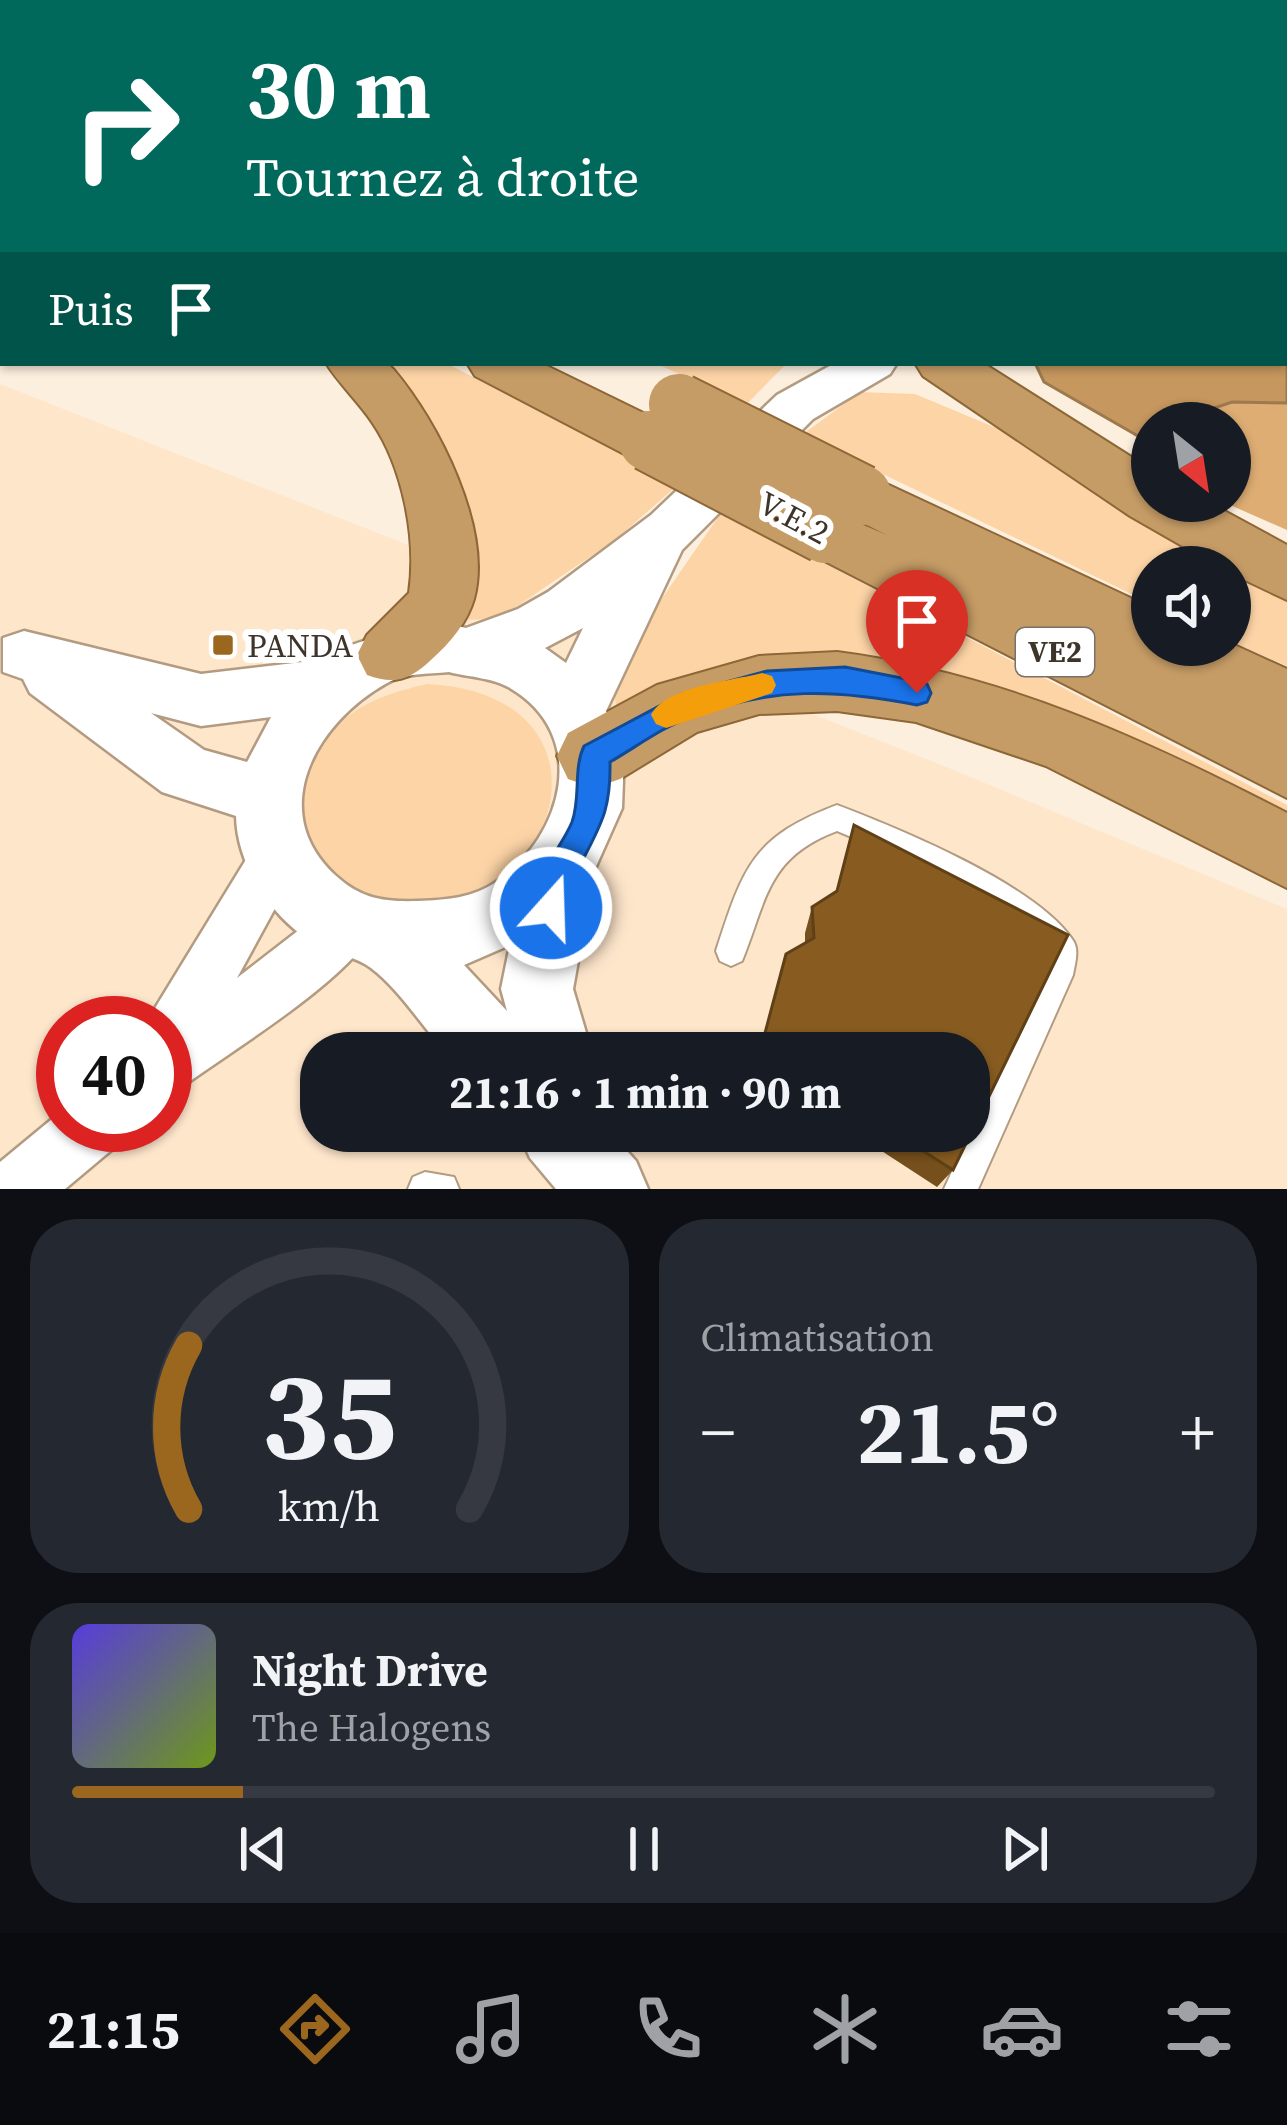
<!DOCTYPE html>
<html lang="fr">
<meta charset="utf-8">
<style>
:root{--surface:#171b24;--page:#242831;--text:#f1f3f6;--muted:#9ea1a6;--line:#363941;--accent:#9b671e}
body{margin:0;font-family:"Source Serif 4",serif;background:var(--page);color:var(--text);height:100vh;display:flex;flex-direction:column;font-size:45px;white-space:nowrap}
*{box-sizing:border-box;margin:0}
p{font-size:39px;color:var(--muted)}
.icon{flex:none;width:66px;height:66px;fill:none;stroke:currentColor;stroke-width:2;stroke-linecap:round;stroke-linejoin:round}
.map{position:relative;height:1189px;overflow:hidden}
.drawer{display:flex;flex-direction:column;gap:30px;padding:30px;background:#0d0f14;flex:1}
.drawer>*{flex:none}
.guide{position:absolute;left:0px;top:0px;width:1287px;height:366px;box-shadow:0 3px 9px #0004;background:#00695c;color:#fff;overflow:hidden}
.needle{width:78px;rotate:150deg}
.fabs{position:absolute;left:1131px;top:402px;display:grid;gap:24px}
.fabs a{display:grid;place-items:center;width:120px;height:120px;border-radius:50%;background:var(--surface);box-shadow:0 3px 9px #0004;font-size:60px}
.speed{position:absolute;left:36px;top:996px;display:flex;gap:24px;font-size:60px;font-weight:700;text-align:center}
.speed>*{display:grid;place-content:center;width:156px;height:156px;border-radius:50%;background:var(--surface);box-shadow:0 3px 9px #0004;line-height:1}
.speed .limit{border:18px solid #d22;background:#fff;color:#111}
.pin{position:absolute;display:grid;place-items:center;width:102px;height:102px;color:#fff;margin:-123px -51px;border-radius:50% 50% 50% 0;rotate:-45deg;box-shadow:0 0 12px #0007}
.pin .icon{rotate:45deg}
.me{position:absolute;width:132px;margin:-66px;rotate:20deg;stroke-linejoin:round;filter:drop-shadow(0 0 9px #0008)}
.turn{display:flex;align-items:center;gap:42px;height:252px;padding:0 48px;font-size:54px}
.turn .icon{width:156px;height:156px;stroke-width:2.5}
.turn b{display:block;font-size:84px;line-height:102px}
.then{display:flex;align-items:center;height:114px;padding:0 48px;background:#0003;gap:24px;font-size:45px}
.big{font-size:90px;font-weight:700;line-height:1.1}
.drawer .tile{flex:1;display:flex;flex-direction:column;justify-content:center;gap:18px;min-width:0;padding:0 42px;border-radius:48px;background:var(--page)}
.drawer .dial{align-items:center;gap:0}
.dial svg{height:312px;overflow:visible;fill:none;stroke:var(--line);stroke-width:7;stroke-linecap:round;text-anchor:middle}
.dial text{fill:var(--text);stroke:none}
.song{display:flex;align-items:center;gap:36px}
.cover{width:144px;height:144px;border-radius:18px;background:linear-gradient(135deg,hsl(250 70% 55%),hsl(80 70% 35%))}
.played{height:12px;border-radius:6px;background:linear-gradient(90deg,var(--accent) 15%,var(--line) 15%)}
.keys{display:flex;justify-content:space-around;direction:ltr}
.heat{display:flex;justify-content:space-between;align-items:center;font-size:66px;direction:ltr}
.drawer .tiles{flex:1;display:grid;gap:30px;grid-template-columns:1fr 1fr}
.tile:last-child{grid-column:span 2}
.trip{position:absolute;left:300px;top:1032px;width:690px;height:120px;border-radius:48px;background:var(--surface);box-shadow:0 3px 9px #0004;font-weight:700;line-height:120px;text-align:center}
.dock{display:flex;height:192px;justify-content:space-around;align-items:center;background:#090b0e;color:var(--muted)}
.dock .icon{width:84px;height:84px}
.dock .current{color:var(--accent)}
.dock b{font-size:54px;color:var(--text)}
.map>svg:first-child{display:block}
.built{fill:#fee6cb;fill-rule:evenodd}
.green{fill:#fdd4a6}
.forest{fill:#dead73}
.water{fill:#c6975e;stroke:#9d794e;stroke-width:3}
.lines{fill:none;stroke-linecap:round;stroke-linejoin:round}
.service-casing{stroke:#b29b81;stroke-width:4}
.minor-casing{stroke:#b29b81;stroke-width:5}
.tertiary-casing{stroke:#b29b81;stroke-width:5}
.trunk-casing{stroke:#8d6737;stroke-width:4}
.service{fill:#fff;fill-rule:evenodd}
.minor{fill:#fff;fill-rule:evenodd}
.tertiary{fill:#fff;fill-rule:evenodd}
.trunk{fill:#c69c66;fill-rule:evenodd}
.trunk-bridge-casing{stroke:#8d6737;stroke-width:64;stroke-linecap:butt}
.trunk-bridge{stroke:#c69c66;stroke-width:60}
.wall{fill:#754f1c}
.building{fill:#885c21;stroke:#5f4017;stroke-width:3}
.route{fill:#1a73e8;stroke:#114b97;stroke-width:3}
.slow{fill:#f59e0b}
.poi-dot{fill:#9b671e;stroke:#fff;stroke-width:4.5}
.labels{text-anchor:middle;stroke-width:12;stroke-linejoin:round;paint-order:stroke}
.shield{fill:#fff;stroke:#787169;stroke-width:3}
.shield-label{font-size:30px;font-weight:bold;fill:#3e3429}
.street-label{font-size:33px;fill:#3e3429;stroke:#fff}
.poi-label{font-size:33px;fill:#3e3429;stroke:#fff;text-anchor:start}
</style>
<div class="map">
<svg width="1287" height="1189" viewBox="0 0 1287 1189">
<rect width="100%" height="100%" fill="#fdefde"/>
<path class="built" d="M0,384L568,608L610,634L949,768L1287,909V1189H0ZM63,1023H165V1125H63ZM321,1053H969V1131H321Z"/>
<g class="green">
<path d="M372,363H446L679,484L615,540L498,619L450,620Z"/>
<path d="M655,363H787L746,405Z"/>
<path d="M860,392L915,394L1049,450L1287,584V666L1230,641V567H1152V604L802,435Z"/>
<path d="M723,510L1287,805V824L763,661L677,679L617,708L609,675Z"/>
<path d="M427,684C625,694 564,916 407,902C377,900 356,899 331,879C276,835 301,750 351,714C374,697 399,691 427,684Z"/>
</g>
<path class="forest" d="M1232,402L1287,403V530L1221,501H1230V423H1170Z"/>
<path class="water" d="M0,0H1287V403L1232,402L1170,423H1152V436L1145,440L1044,382L1035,363H1284V3H3V55Z"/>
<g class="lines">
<g class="service-casing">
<g id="service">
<path d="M837,805C900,829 1034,884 1072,939C1080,949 1075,963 1073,975L978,1189H944L1043,973L1046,954C986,896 912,863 837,831C766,858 767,900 742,961L731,966L720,961L716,951C743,868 752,837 837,805Z"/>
<path d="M425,1172L454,1177L459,1189H408L413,1177Z"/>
</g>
</g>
<g class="minor-casing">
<g id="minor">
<path d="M277,832L296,840L303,857L237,978L330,906L349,899L368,906L376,925C355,976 234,1049 186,1084L165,1093V1023H146L258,840Z"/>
<path d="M63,1110V1125H124L115,1147L65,1189H0V1162Z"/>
</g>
</g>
<g class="tertiary-casing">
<g id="tertiary">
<path d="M835,363H897L890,374L813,419L682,550L606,711L624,753L622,808L594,871L573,989L592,1053H446C422,1026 399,989 371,968C357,957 335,954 319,946C274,922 237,867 236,816L162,792L30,693L23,679L3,672V638L24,631L201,674L328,659L346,647L401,628L449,624L466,628L518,609L548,592L651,515L777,395ZM583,628L566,663L545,648ZM449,672C468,677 494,678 510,688C590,735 564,836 496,882C473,898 446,900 418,901C384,902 361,899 335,875C265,810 317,722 387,683C405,673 428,674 449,672ZM151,713L201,726L271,717L247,762L204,750ZM510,945L501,989L507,1011L464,965Z"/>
<path d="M518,1131H609L636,1161L648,1189H556L530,1158Z"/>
</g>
</g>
<g class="trunk-casing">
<g id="trunk">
<rect x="0" y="176" width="3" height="29"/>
<path d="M326,363H387L394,370C438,422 493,529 474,599C467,623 450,643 432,659C410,680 395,685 367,675L357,655L367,635L409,593C417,539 403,467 372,422C358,401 339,384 326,363Z"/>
<path d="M467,363H541L670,426L679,441L670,456L649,462L628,456L475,376Z"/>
<path d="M915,363H983L1152,470V501H1206L1287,545V600L1230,573V567H1219L1130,516L923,376Z"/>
<path d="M861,472L1152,608V645L1230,643L1287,669V798L803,550L793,533L803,516L825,509L887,535L839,511L830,495L839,479Z"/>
<path d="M837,652C1000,673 1142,738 1287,813V888L1046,766L916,722L837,711L759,714L697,732L620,779L594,788L568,779L557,756L568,733L657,685L759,656Z"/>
</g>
</g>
<use href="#service" class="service"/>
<use href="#minor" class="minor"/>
<use href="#tertiary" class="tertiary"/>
<use href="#trunk" class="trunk"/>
<g class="trunk-bridge-casing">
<g id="trunk-bridge">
<path d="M679,404L861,495"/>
<path d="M649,441L825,533"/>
</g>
</g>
<use href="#trunk-bridge" class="trunk-bridge"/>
</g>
<path class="wall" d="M854,825L1068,935L953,1170L937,1187L851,1131H969V1053H760L786,954L805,943V933L812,907L836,892Z"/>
<path class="building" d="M854,825L1068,935L953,1170L892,1131H969V1053H770L761,1048L786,954L814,938L812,907L837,891Z"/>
<path class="route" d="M845,667L917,681L927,684L931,693L927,702L917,705C836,689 772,687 693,716C664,726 636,747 610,762C611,816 598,827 577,872C570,887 570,904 563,919L551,924L540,919C524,884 560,852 572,822C581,797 573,769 584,746L682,694L767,671Z"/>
<path class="slow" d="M762,673L772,676L776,685L772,693L666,728L656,724L651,715C666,686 732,681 762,673Z"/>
<rect class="poi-dot" x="211" y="633" width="24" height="24" rx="6"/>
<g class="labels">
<rect class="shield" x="1016" y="628" width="78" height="48" rx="9"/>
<g class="shield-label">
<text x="1055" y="662">VE2</text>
</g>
<g class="street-label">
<text transform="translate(794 517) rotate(28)" y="12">V.E.2</text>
</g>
<g class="poi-label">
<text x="247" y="657">PANDA</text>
</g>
</g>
</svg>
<div class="fabs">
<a><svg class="needle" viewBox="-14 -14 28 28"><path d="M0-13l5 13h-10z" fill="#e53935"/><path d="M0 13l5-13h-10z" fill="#9ea1a6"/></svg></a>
<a><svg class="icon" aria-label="sound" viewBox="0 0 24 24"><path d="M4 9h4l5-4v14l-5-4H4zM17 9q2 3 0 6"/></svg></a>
</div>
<div class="speed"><div class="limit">40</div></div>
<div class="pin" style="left:917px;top:693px;background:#d93025"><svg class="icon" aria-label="arrive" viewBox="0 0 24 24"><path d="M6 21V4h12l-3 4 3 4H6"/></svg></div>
<svg class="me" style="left:551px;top:908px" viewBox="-20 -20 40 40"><circle r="17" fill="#1a73e8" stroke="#fff" stroke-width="3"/><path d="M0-11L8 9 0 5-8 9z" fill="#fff"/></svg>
<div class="trip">21:16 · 1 min · 90 m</div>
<div class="guide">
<div class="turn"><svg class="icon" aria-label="right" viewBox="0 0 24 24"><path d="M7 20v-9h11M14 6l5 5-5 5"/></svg><div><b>30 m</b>Tournez à droite</div></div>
<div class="then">Puis<svg class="icon" aria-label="arrive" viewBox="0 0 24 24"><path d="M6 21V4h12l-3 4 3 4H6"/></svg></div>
</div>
</div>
<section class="drawer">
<div class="tiles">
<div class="tile dial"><svg viewBox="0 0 100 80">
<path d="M14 69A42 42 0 1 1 86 69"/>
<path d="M14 69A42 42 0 0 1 14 27" stroke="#9b671e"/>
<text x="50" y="56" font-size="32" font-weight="700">35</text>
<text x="50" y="72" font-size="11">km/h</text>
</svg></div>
<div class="tile"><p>Climatisation</p>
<div class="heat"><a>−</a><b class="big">21.5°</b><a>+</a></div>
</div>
<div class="tile">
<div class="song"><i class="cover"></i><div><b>Night Drive</b><p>The Halogens</p></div></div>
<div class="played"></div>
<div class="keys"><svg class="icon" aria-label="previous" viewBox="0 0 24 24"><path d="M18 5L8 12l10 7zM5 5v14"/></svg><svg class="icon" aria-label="pause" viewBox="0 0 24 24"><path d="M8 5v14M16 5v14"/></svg><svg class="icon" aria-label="next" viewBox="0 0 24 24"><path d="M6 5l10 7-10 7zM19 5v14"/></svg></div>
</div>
</div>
</section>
<nav class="dock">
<b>21:15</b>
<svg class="icon current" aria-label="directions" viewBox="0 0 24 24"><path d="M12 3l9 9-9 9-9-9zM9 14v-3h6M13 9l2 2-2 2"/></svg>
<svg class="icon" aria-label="music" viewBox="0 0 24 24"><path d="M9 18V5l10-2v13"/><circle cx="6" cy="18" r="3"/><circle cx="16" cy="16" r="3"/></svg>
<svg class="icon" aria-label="phone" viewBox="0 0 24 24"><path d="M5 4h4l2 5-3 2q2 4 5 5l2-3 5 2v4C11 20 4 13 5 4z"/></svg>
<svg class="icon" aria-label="climate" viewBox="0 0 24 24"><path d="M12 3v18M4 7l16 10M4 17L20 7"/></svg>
<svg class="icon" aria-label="car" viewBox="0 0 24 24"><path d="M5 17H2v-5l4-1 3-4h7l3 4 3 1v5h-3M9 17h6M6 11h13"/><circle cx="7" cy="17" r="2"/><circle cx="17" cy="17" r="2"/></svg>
<svg class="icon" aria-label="filters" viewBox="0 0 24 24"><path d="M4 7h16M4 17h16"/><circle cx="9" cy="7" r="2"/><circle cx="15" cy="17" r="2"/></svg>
</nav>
